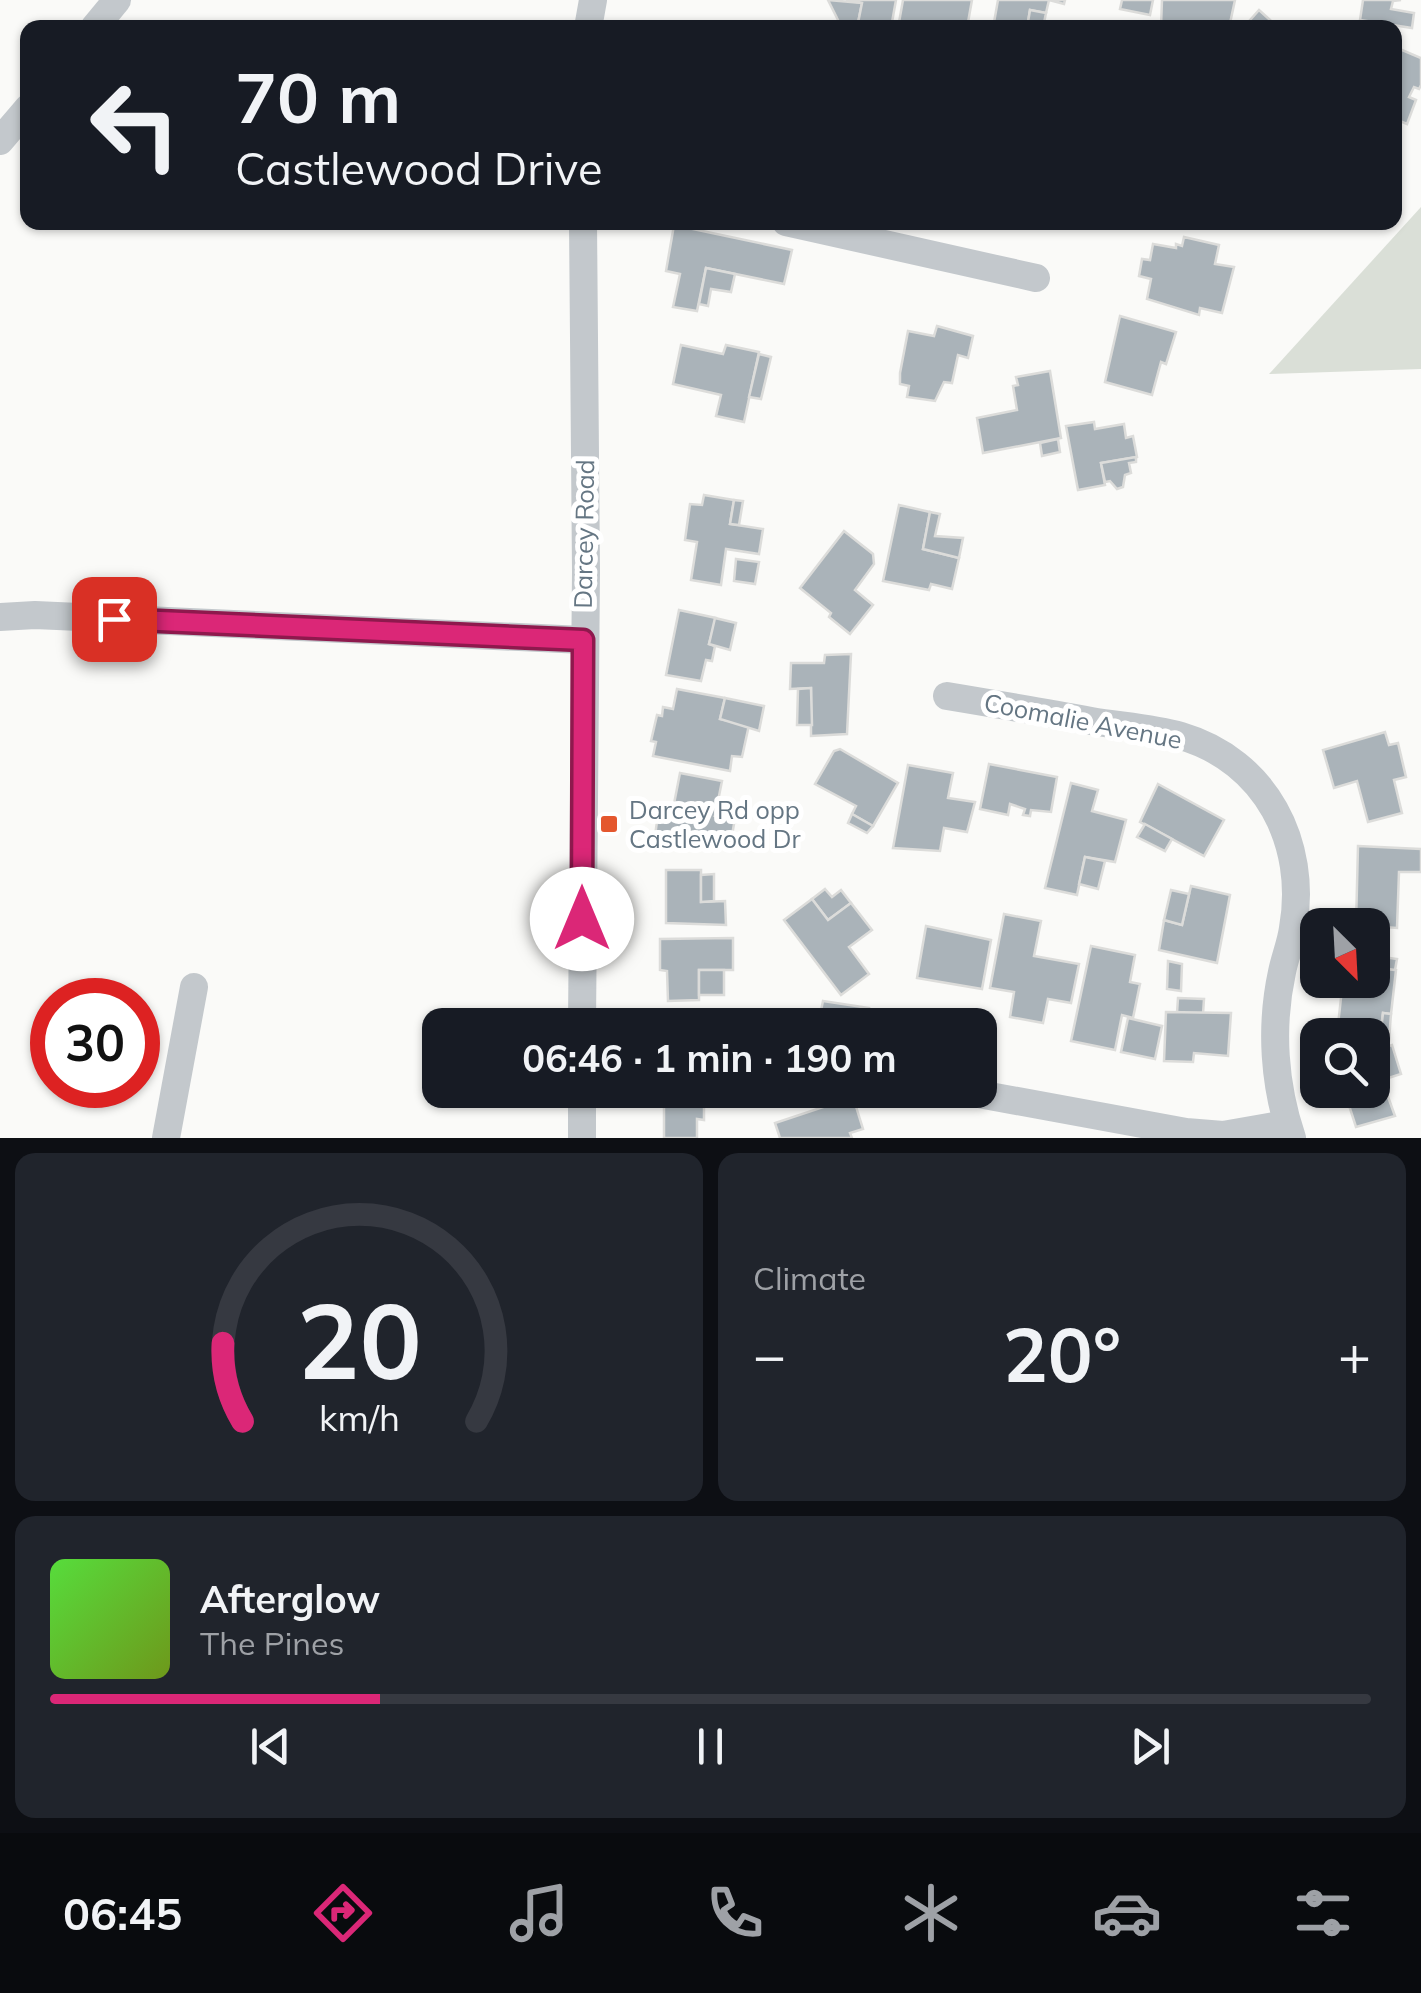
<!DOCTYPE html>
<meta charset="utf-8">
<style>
:root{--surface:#171b24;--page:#20242c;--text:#f1f3f6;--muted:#9ea1a6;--line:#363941;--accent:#db2777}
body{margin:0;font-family:Mulish,sans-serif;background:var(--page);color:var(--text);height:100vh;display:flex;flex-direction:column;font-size:38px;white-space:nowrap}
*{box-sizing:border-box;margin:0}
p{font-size:32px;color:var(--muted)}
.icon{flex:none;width:55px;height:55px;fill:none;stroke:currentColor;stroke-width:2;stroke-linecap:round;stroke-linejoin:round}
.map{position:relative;height:1138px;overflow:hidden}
.sheet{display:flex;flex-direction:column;gap:15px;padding:15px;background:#0d0f14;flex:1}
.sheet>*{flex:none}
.banner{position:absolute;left:20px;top:20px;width:1382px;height:210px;border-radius:20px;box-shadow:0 2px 8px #0004;background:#171b24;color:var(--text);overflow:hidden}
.needle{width:65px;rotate:156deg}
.controls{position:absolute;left:1300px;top:908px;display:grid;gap:20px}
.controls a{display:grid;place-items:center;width:90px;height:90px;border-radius:20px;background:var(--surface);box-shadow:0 2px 8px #0004;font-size:50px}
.speed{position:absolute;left:30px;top:978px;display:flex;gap:20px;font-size:50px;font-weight:700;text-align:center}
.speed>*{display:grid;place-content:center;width:130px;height:130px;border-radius:50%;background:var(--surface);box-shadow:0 2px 8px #0004;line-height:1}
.speed .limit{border:15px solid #d22;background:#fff;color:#111}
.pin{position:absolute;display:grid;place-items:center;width:85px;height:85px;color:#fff;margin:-42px;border-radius:20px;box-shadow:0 5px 15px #0006}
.me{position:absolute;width:110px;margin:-55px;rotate:0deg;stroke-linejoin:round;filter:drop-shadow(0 0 8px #0008)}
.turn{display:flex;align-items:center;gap:35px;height:210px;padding:0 50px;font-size:45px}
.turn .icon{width:130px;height:130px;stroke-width:2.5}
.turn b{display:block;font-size:70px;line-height:85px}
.big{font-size:75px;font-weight:700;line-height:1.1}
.sheet .tile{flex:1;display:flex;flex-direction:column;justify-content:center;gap:15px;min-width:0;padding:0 35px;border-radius:20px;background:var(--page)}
.sheet .dial{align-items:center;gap:0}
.dial svg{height:260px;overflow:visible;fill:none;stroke:var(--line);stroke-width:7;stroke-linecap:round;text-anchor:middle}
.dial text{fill:var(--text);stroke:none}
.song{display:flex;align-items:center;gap:30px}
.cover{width:120px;height:120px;border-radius:15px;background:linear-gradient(135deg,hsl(110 70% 55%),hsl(80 70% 35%))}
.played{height:10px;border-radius:5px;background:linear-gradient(90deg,var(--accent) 25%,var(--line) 25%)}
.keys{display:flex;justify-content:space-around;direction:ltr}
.heat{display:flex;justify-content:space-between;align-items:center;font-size:55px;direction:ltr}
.sheet .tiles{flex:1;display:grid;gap:15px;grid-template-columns:1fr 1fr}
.tile:last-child{grid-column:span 2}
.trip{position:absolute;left:422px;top:1008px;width:575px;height:100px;border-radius:20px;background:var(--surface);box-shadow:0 2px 8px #0004;font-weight:700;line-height:100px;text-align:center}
.menu{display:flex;height:160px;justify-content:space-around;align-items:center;background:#090b0e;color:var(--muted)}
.menu .icon{width:70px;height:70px}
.menu .active{color:var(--accent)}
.menu b{font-size:45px;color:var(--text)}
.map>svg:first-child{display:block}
.green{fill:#dadfd7}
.building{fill:#aab3b9;stroke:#dcdcda;stroke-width:2.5}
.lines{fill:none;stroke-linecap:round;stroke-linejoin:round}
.street{stroke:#c3c8cc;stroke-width:28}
.route-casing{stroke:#8e194d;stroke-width:25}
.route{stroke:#db2777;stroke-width:18}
.poi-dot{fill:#e4572e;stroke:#fff;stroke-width:4}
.labels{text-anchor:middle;stroke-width:10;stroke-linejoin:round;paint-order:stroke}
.street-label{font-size:25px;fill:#657683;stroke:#fff}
.poi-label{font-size:25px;fill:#657683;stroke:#fff;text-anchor:start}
</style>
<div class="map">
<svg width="1421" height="1138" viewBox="0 0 1421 1138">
<rect width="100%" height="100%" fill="#fafaf8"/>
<path class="green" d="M1421,207V369L1269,374Z"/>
<g class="building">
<path d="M828,0L862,3L857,28H842Z"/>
<path d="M846,0H896L891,28H857L862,3Z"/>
<path d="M903,0H972L967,28H898Z"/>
<path d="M998,0H1065L1064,4L1049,0L1046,13L1030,10L1027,28H993Z"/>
<path d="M1122,0H1153L1150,15L1120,9Z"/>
<path d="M1162,0H1235L1229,28L1161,26Z"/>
<path d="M1363,0H1401L1393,1L1391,9L1414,13L1412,28L1360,20Z"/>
<path d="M1030,10L1046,13L1043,28H1027Z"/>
<path d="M1259,10L1279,28H1243Z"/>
<path d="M1395,47L1421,58V85L1419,89L1414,87L1409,97L1416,100L1407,124L1395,119Z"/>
<path d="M674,225L792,250L784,284L706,268L697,311L673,307L680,274L666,271Z"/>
<path d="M1184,237L1219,245L1215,264L1234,267L1222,313L1200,308L1199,315L1147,299L1151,279L1139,276L1142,259L1150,260L1153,244L1176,248V244L1182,246Z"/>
<path d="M706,268L735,274L731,292L711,289L708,306L699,304Z"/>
<path d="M1120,316L1176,332L1166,364L1161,362L1152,395L1105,382Z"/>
<path d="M937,326L973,336L968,358L958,355L952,383L944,382L935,401L907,397L909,386L900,384V373L908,331L934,336Z"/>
<path d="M681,345L723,354L726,345L759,352L744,422L716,416L721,395L673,384Z"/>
<path d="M759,354L771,357L761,399L749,397Z"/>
<path d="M1050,371L1061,438L983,453L977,418L1017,410L1013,386L1018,385L1016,377Z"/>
<path d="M1094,422L1095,429L1124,424L1126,438L1133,436L1137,457L1101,463L1105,485L1078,490L1066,426Z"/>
<path d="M1058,439L1060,452L1042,456L1040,443Z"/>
<path d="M1136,457V462L1129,463L1131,473L1125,475L1123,487L1117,489L1110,481L1105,482L1101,463Z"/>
<path d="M704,495L734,500L730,524L763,529L759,554L726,549L721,585L691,580L697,542L685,540L690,504L702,505Z"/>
<path d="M734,500L743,501L739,525L730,524Z"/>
<path d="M899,505L930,512L923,549L959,558L952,589L931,584L929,590L883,581Z"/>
<path d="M930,512L940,514L935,536L963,538L959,558L923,549Z"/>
<path d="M844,531L873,554L874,564L855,590L873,605L850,634L829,617L831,613L800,588Z"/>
<path d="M736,559L759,562L755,584L734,581Z"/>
<path d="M679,610L716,618L709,644L715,646L712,661L706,660L701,681L666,675Z"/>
<path d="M715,618L736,623L730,650L709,644Z"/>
<path d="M851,654L847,734L811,736V688L790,689L791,663H824L825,655Z"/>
<path d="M811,688L812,725H797L798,689Z"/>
<path d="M677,689L725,698L720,719L749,725L742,757L732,756L730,771L653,756L656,742L651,741L657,715L662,716L663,707L673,709Z"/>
<path d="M725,698L764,706L759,731L720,719Z"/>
<path d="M1385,732L1389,745L1398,743L1406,777L1394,780L1402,813L1368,822L1357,781L1334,788L1323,750Z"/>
<path d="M840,749L898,783L873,826L852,814L856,806L815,784L834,751Z"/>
<path d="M989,764L1057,777L1051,812L1031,810L1030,816L1023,815L1025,809L1010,804L1008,815L980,809Z"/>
<path d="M908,765L953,773L948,798L975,802L967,832L944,828L940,851L893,848Z"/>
<path d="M680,773L722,781L715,816L735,818L730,847L655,836L659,807L673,809Z"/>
<path d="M1071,783L1098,790L1092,811L1126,820L1115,862L1085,857L1077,895L1045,888Z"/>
<path d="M1158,784L1224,820L1204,856L1140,822Z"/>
<path d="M718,800L738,804L735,818L715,816Z"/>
<path d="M852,814L873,826L867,833L848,823Z"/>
<path d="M1145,824L1172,839L1165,851L1137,837Z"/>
<path d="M1358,846L1421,849V872H1399L1397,928L1356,925Z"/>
<path d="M1085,857L1105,861L1098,889L1079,884Z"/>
<path d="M666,870H701V902L725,901L726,925L666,923Z"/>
<path d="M714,874V901L701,902V875Z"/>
<path d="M1191,886L1230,895L1217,963L1159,950L1164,920L1182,925Z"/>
<path d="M825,889L832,897L841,890L851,903L828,920L812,899Z"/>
<path d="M1171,890L1189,894L1182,925L1164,920Z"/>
<path d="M812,899L828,920L851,903L872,930L849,947L869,974L841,995L784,920Z"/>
<path d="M1004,914L1041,921L1034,956L1079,964L1071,1003L1048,999L1043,1023L1010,1017L1014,992L990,988Z"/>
<path d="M926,926L991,940L982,989L917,978Z"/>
<path d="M733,938V970H699V1000L668,1001L667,971L660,970V939Z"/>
<path d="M1091,946L1135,955L1130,982L1140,984L1133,1018L1122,1015L1115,1050L1071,1041Z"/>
<path d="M1372,956H1376L1375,967L1396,970L1391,1014L1383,1013L1379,1043L1372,1042V1035L1337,1034L1343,980H1372Z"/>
<path d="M1376,956L1397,959L1395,970L1375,967Z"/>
<path d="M1168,961L1182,964L1181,991L1167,989Z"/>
<rect x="699" y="970" width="25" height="25"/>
<path d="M1178,998L1204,999L1203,1014L1177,1013Z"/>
<path d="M823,1001L869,1008L866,1025H818Z"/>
<path d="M1166,1012L1231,1013L1228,1056L1194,1053L1193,1062L1164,1061Z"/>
<path d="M1383,1013L1391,1014L1389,1040L1380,1039Z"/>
<path d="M660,1017L728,1018V1025H660Z"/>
<path d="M1128,1018L1162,1026L1155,1059L1121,1052Z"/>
<path d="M1392,1045L1401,1074L1382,1080L1395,1116L1356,1127L1344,1090H1372V1051Z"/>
<path d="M697,1094L704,1098V1120L697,1119V1138H664V1095Z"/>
<path d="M853,1097L863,1129L850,1133L852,1138H780L775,1123Z"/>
</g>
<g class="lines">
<g class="street">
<path d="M94,28L117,0"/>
<path d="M588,28L593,0"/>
<path d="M0,141L28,108"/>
<path d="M786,222L1036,278"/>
<path d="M0,617L35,615L583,640"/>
<path d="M947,696C995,704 1043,712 1091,721C1120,726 1152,728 1181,736C1266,761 1308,843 1293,928C1291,943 1285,957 1282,972C1270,1027 1274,1085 1292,1138"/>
<path d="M582,1025L586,571L583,222"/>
<path d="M582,1090V1138"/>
<path d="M957,1090L1186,1132L1223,1135L1287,1124"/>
<path d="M166,1138L194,987"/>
</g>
</g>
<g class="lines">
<g class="route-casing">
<path id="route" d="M114,619L583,640L582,919"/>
</g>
<use href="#route" class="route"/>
</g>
<rect class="poi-dot" x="599" y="814" width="20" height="20" rx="5"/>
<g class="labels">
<g class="street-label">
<text transform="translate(584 534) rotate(-89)" y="9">Darcey Road</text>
<text transform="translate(1083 721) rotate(11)" y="9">Coomalie Avenue</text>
</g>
<g class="poi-label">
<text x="629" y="819">Darcey Rd opp<tspan x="629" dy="29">Castlewood Dr</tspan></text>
</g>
</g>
</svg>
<div class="controls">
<a><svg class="needle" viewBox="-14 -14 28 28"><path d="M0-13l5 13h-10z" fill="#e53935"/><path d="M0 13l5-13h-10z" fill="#9ea1a6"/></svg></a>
<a><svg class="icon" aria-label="search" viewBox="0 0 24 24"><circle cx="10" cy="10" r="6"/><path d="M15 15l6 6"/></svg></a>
</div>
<div class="speed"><div class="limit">30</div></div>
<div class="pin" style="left:114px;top:619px;background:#d93025"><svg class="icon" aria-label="arrive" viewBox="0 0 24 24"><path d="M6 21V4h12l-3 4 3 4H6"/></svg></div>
<svg class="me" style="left:582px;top:919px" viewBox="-20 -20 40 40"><circle r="19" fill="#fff"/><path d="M0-13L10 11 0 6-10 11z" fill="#db2777"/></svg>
<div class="trip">06:46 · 1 min · 190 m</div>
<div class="banner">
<div class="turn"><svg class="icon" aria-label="left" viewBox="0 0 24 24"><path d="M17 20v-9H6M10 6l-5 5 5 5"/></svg><div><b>70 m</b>Castlewood Drive</div></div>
</div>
</div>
<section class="sheet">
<div class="tiles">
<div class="tile dial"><svg viewBox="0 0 100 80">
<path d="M14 69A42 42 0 1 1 86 69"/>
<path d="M14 69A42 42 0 0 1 8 45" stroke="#db2777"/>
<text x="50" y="56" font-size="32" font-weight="700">20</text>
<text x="50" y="72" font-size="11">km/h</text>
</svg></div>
<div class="tile"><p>Climate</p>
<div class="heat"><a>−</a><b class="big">20°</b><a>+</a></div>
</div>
<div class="tile">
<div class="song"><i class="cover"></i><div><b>Afterglow</b><p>The Pines</p></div></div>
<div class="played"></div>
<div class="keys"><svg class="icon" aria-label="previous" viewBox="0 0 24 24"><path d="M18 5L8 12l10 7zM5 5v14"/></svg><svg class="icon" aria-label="pause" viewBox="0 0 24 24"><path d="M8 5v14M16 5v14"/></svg><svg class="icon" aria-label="next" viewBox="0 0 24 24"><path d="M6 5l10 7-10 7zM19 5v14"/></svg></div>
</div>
</div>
</section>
<nav class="menu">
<b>06:45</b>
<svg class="icon active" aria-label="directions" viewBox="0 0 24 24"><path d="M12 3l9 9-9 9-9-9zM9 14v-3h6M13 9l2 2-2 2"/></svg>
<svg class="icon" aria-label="music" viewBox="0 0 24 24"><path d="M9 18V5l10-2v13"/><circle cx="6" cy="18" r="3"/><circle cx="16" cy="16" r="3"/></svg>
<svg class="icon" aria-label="phone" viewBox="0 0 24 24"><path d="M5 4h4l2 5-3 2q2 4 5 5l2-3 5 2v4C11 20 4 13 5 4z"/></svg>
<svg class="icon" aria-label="climate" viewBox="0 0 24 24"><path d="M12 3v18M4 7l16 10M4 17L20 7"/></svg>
<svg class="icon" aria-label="car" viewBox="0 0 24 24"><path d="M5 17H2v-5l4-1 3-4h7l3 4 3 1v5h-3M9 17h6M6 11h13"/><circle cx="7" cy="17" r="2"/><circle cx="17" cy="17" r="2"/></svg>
<svg class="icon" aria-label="filters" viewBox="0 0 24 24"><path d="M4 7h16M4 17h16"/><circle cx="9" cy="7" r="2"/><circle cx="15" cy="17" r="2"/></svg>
</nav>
